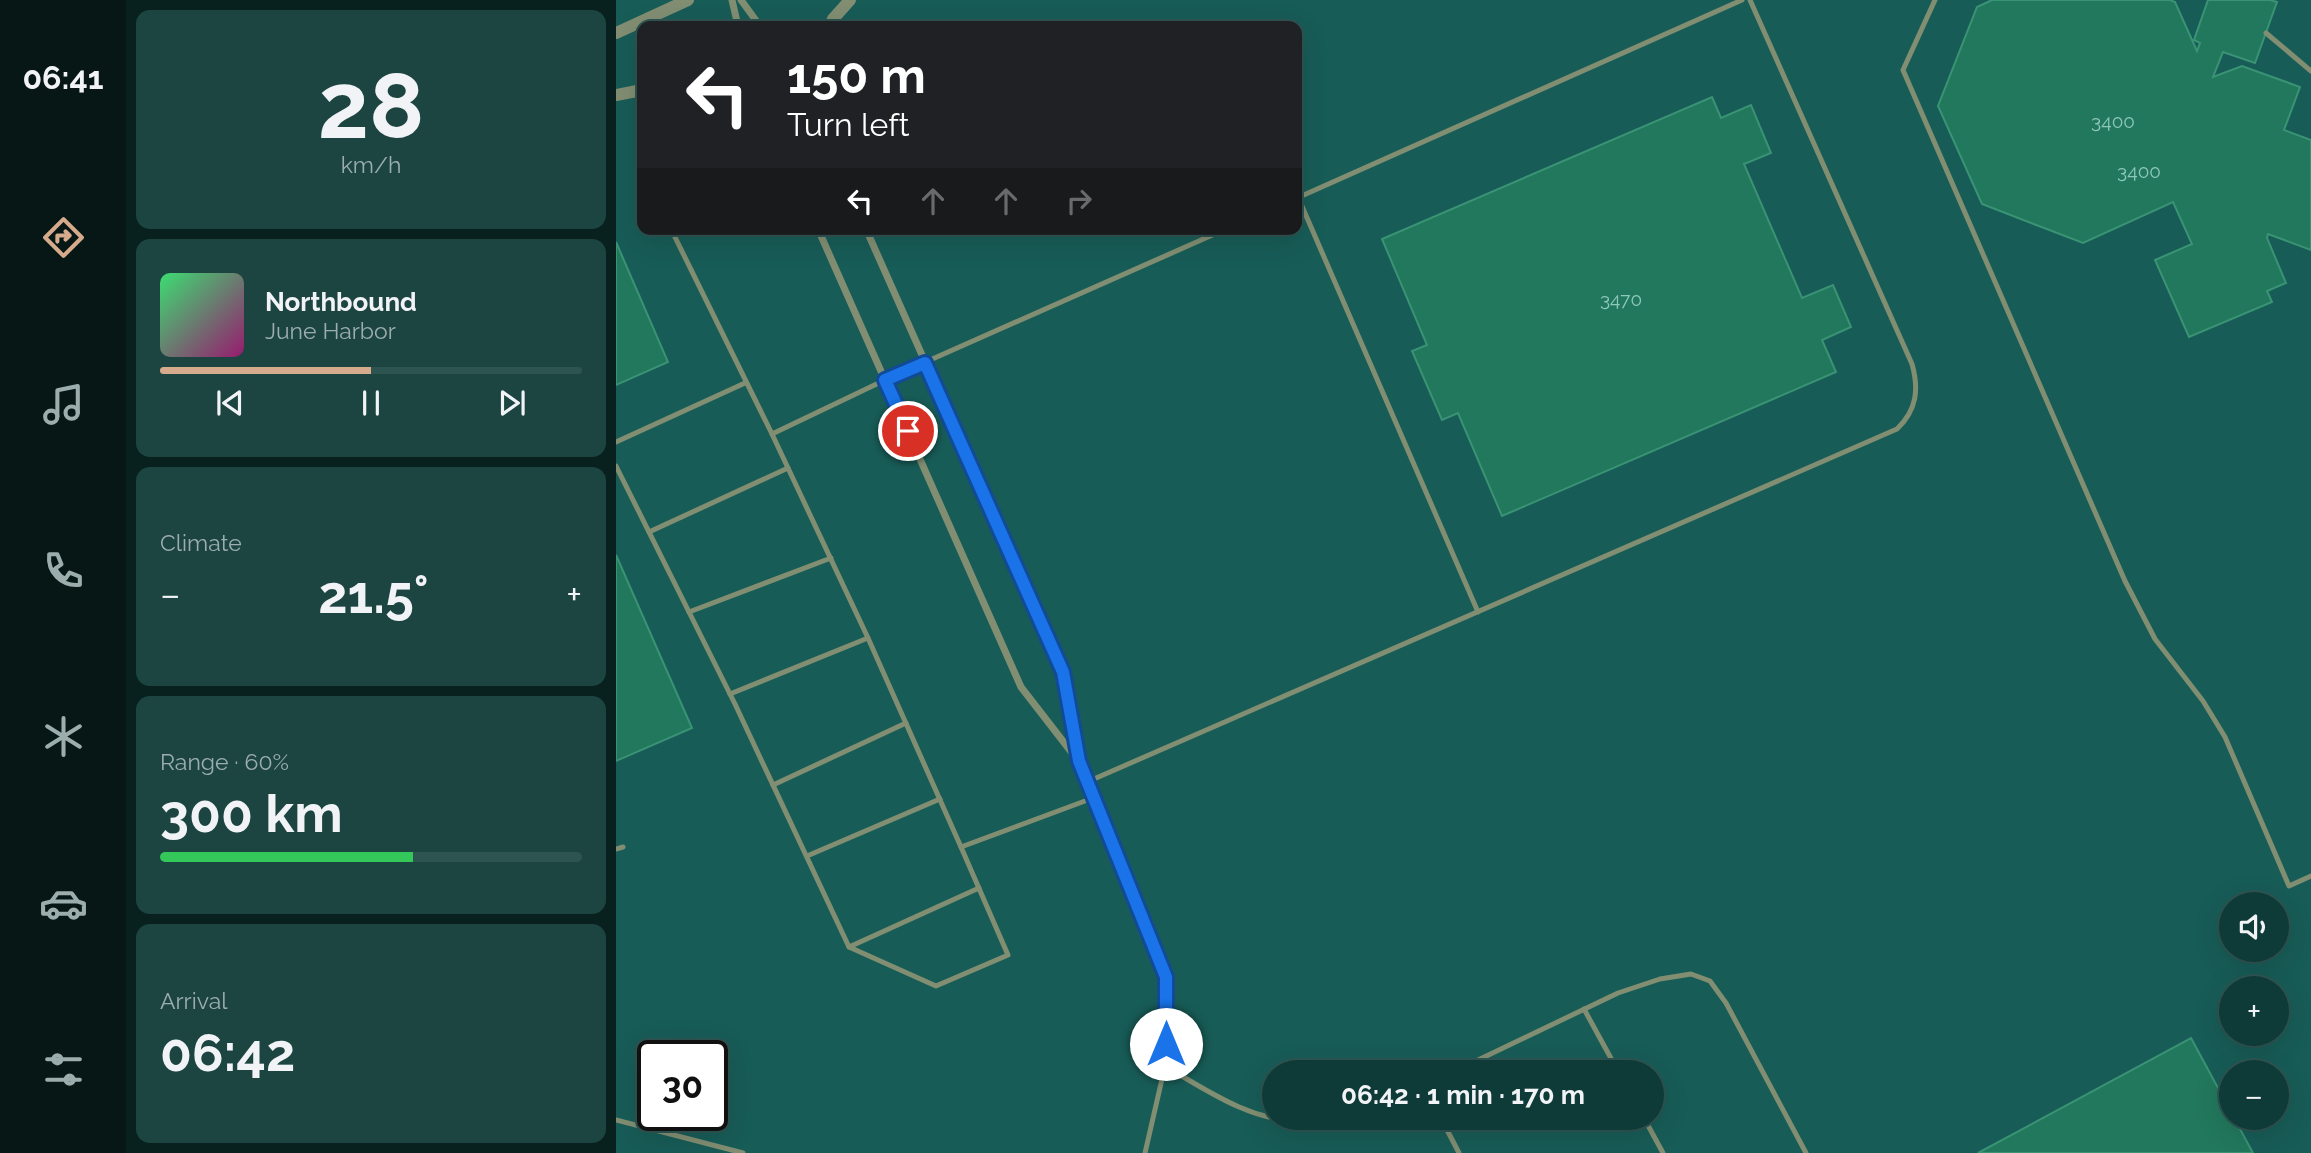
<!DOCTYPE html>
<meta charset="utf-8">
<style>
:root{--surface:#0e3a37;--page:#1c4542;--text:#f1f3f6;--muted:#9badad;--line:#2e5452;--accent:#d6ab8b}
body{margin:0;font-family:Raleway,sans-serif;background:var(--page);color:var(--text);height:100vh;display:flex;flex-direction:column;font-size:26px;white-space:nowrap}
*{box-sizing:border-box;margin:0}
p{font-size:23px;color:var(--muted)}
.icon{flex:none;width:38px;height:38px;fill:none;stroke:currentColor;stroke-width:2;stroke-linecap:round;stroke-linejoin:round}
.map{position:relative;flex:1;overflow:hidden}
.side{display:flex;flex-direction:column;gap:10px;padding:10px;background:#08201e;width:490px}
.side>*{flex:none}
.hud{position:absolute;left:21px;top:21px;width:665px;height:214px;border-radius:14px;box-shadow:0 7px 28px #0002,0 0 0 2px var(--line);background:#202124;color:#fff;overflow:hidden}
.tools{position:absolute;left:1603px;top:892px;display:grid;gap:14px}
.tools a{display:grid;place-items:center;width:70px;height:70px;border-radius:50%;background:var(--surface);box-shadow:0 7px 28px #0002,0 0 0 2px var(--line);font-size:35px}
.speed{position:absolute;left:21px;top:1040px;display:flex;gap:14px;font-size:35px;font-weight:700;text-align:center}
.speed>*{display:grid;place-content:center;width:91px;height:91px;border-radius:50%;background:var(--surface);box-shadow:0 7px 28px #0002,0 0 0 2px var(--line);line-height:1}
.speed .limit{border:4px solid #111;border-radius:10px;background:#fff;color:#111}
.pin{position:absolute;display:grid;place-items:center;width:60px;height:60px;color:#fff;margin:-30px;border:4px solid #fff;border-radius:50%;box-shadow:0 2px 7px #0007}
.me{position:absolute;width:77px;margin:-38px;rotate:0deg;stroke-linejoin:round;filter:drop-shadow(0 0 5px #0008)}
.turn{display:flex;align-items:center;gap:24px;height:147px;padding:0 35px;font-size:32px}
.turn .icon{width:91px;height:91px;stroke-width:2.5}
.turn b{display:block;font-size:49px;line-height:60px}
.lanes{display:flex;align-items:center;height:66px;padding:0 35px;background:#0003;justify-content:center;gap:35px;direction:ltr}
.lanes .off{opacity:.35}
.big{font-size:52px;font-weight:700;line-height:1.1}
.side .widget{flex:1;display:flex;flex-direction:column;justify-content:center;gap:10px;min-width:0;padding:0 24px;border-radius:14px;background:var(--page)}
.side .dial{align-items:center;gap:0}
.dial b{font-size:91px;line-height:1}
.song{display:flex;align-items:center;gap:21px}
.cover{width:84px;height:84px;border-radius:10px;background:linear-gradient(135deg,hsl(140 70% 55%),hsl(320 70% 35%))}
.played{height:7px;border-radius:4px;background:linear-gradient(90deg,var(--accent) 50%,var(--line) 50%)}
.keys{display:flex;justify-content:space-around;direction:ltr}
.heat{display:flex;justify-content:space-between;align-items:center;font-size:38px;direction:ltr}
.charge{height:10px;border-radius:5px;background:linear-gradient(90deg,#34c759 60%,var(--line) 0)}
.trip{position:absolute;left:646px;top:1060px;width:402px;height:70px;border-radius:35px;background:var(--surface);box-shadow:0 7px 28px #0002,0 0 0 2px var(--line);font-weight:700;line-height:70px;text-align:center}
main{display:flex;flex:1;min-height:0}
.dock{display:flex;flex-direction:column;width:126px;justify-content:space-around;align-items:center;background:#061716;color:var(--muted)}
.dock .icon{width:49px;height:49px}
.dock .on{color:var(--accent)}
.dock b{font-size:32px;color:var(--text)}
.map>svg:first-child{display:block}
.built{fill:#185c57;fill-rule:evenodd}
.building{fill:#22785c;stroke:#399374;stroke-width:2}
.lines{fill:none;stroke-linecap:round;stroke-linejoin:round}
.service{stroke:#818e72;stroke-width:5}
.minor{stroke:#818e72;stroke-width:7}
.tertiary{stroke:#818e72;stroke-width:12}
.route-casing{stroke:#114b97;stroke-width:18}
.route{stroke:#1a73e8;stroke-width:12}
.labels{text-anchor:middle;stroke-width:7;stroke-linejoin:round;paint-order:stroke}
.number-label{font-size:19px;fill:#8ec7bb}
</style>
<main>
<nav class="dock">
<b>06:41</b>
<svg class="icon on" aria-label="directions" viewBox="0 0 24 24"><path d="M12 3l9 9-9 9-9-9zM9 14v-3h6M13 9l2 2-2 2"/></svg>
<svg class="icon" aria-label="music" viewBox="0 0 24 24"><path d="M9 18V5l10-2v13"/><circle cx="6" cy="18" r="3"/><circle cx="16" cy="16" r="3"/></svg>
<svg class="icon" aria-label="phone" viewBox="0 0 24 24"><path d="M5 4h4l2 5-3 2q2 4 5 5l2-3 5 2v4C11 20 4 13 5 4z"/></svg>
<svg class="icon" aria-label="climate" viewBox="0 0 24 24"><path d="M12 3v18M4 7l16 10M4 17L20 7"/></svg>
<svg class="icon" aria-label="car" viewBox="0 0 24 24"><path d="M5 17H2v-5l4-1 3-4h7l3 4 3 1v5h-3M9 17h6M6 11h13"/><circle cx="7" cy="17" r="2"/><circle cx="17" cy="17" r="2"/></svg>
<svg class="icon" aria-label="filters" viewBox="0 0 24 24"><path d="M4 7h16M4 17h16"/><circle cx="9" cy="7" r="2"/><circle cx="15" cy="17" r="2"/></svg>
</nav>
<section class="side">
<div class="widget dial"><b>28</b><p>km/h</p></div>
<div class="widget">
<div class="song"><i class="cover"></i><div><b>Northbound</b><p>June Harbor</p></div></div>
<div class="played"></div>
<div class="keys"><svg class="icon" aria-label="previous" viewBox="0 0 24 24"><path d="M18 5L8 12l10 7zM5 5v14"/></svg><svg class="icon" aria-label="pause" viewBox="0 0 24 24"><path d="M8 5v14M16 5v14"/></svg><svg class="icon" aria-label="next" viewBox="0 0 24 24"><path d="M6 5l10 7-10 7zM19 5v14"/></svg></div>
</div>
<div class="widget"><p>Climate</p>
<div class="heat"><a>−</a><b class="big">21.5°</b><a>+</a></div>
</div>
<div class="widget"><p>Range · 60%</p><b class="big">300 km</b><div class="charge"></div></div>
<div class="widget"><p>Arrival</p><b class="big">06:42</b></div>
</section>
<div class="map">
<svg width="1695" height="1153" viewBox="0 0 1695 1153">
<rect width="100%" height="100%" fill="#134e49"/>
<path class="built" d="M0,0H1695V1153H0ZM26,26H681V229H26ZM1615,905H1661V950H1615ZM1615,989H1661V1034H1615ZM37,1055H96V1115H37ZM658,1073H1036V1118H658ZM1615,1073H1661V1118H1615Z"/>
<g class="building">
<path d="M1376,0H1554L1559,2L1581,51L1584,43L1578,40L1592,0H1654L1661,2L1639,63L1607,52L1597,77L1626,66L1684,87L1668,130L1695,140V250L1652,234L1651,238L1670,283L1651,291L1656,302L1573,337L1539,260L1576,244L1557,202L1467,243L1366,204L1322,106L1361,7Z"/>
<path d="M1096,97L1105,118L1135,105L1155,153L1128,164L1186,298L1217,285L1235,327L1206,340L1220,372L886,516L842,413L826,420L796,351L811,345L766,239Z"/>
<path d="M0,242L52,362L0,385Z"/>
<path d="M0,555L76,728L0,761Z"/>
<path d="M1575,1038L1615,1112V1118H1618L1637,1153H1362Z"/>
</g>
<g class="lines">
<g class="service">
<path d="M1319,0L1287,70L1509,581L1539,639L1587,701L1609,737L1673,886L1695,876"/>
<path d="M1650,33L1695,71"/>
<path d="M682,197L862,612"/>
<path d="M681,198L1126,0"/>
<path d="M55,229L156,434"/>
<path d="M0,442L129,383"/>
<path d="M0,466L119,704L233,947L320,986L392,955L345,847"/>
<path d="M33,532L172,468"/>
<path d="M73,612L215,558"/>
<path d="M114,694L252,638"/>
<path d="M471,782L1281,429C1301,410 1303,389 1296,364L1134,0"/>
<path d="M157,785L290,723"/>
<path d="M477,798L345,847L252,638L156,434L269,380L610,229"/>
<path d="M0,849L7,847"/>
<path d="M191,856L324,799"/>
<path d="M233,947L363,888"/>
<path d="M968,1009L1003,1073"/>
<path d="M835,1073L1002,993L1044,979L1075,974L1094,981L1110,1003L1190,1153"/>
<path d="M818,1118L829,1126L843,1153"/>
<path d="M1028,1118L1047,1153"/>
<path d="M0,1120L127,1153"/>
<path d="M529,1153L549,1066C593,1092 635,1121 688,1122C702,1123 717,1120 731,1118"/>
</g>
<g class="minor">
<path d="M116,0L122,26"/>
<path d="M125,0L144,26"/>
<path d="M202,229L405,687L460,758"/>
<path d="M250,229L447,672L463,761L549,977V1066"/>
</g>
<g class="tertiary">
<path d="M214,26L217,19L234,0"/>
<path d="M0,33L72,0"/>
<path d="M0,95L26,90"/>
</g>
</g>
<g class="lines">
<g class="route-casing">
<path id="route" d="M292,431L269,380L309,363L447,672L463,761L550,977V1044"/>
</g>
<use href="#route" class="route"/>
</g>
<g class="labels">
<g class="number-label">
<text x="1497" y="128">3400</text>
<text x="1523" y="178">3400</text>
<text x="1005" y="306">3470</text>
</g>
</g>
</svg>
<div class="tools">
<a><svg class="icon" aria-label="sound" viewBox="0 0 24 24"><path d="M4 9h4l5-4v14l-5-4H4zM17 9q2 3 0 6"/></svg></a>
<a>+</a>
<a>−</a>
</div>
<div class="speed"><div class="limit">30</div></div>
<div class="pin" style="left:292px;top:431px;background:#d93025"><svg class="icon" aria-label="arrive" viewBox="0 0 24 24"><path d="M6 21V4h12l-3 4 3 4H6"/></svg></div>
<svg class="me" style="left:550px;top:1044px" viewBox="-20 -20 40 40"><circle r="19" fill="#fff"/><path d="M0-13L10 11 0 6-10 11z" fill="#1a73e8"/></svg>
<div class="trip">06:42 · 1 min · 170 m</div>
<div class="hud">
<div class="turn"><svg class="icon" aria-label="left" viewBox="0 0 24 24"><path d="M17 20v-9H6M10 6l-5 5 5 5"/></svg><div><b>150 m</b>Turn left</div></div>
<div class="lanes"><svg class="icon" aria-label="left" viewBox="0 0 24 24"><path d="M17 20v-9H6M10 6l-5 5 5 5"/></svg><svg class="icon off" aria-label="ahead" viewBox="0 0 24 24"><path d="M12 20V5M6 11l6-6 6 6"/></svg><svg class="icon off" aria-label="ahead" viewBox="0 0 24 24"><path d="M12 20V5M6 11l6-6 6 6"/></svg><svg class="icon off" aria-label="right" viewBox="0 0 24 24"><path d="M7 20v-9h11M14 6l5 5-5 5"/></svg></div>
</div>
</div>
</main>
